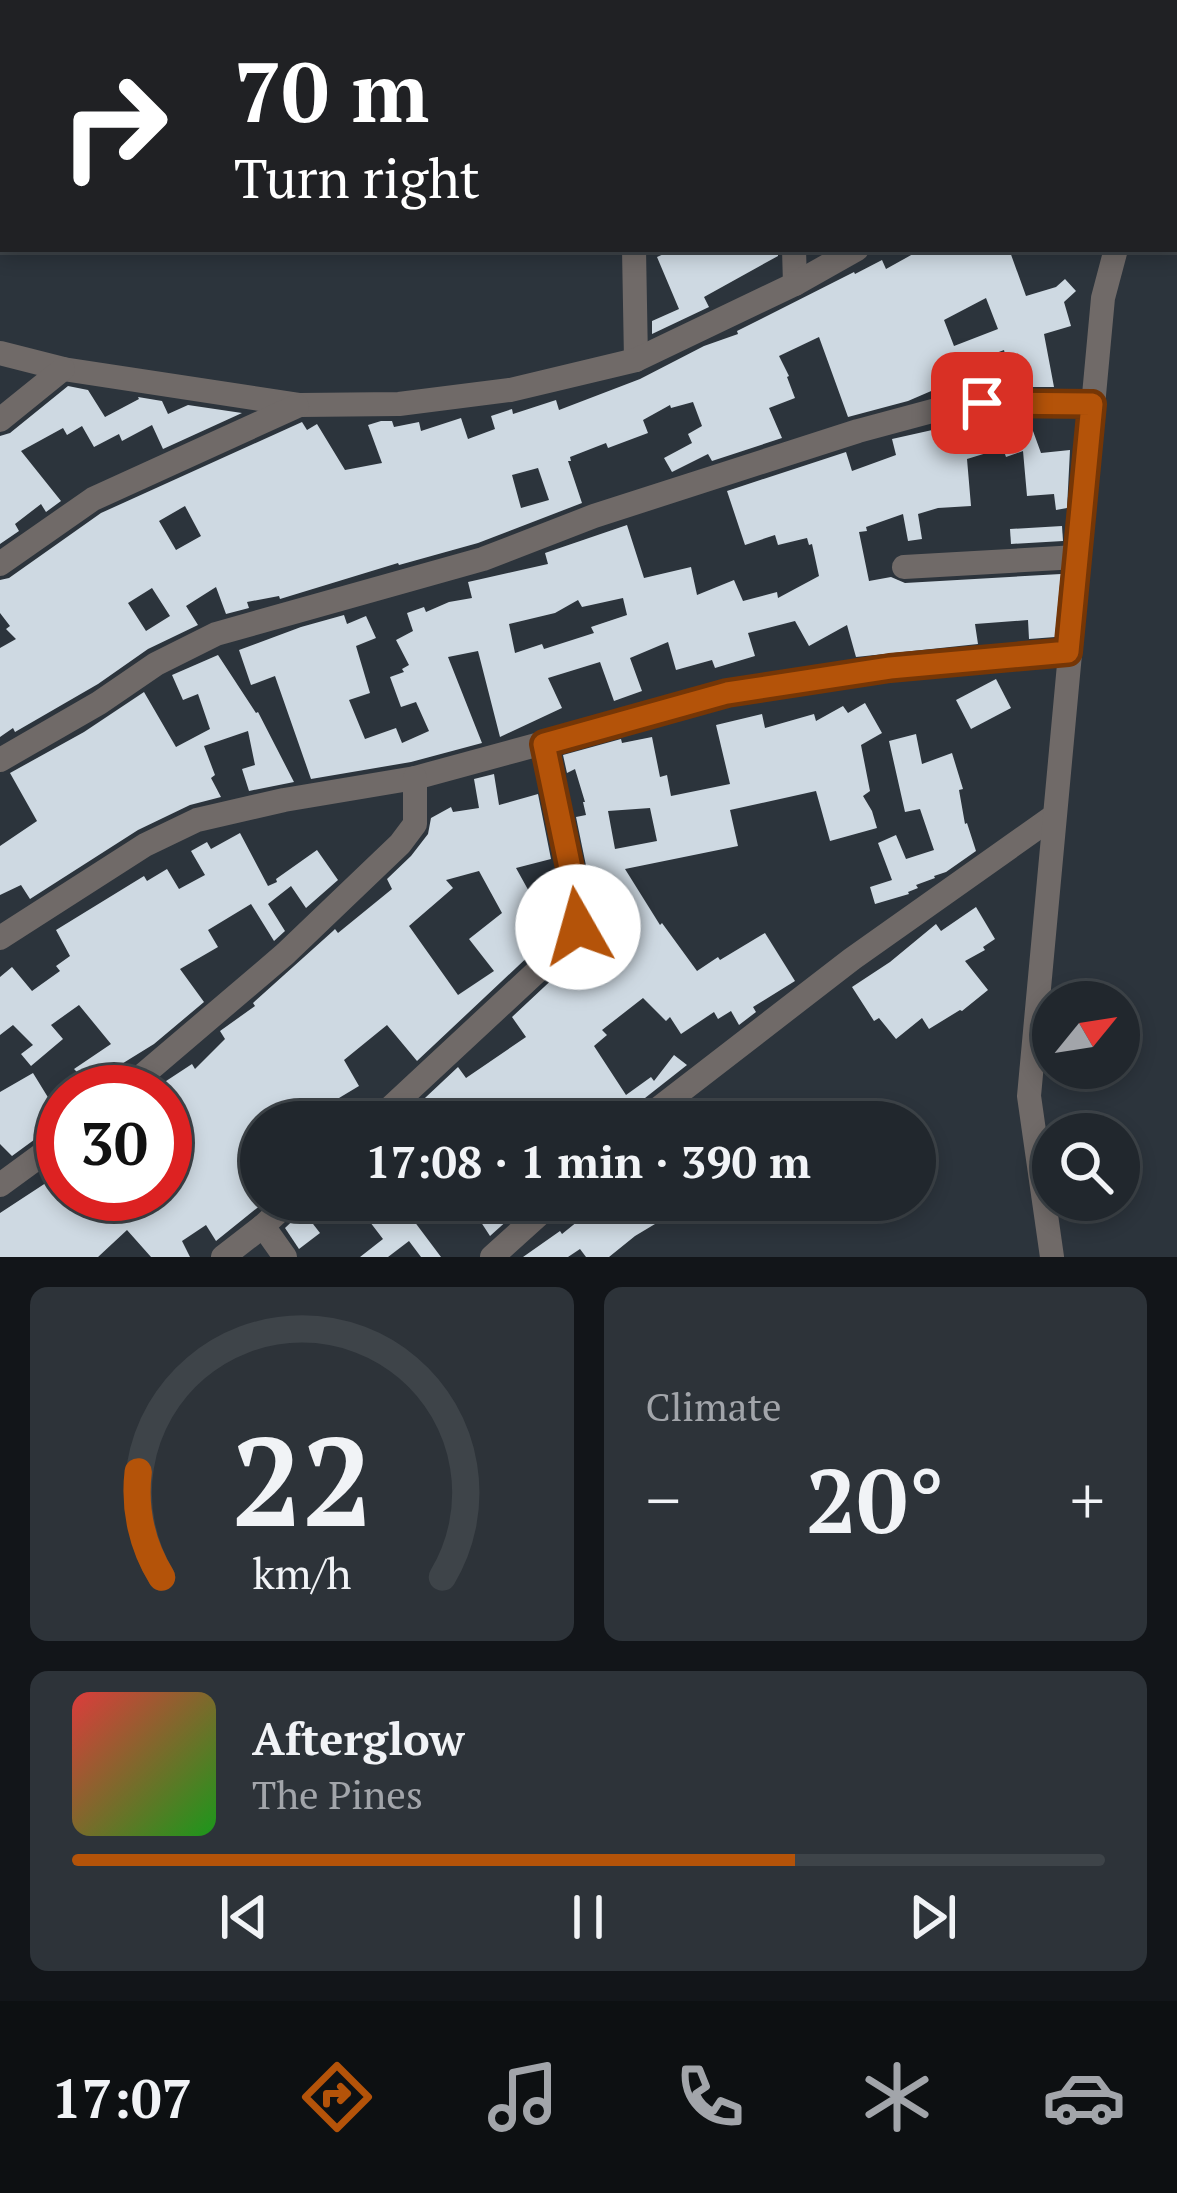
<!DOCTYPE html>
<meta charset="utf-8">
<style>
:root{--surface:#21272d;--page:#2d3339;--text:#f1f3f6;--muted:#a2a5aa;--line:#3e4449;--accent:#b45309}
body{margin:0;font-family:"PT Serif",serif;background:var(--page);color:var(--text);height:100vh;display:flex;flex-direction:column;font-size:45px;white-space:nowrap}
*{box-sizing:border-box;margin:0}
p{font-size:39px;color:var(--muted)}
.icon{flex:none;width:66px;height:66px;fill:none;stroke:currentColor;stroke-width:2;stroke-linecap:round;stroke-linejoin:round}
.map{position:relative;height:1257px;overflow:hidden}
.details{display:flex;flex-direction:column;gap:30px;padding:30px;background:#121519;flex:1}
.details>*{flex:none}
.banner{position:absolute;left:0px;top:0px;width:1179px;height:252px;box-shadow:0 6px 18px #0003,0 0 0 3px var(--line);background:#202124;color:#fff;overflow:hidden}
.needle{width:78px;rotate:60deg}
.tools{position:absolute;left:1032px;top:981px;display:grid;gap:24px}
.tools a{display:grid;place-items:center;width:108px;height:108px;border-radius:50%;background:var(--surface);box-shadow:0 6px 18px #0003,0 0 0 3px var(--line);font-size:60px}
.speed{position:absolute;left:36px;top:1065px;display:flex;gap:24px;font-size:60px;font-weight:700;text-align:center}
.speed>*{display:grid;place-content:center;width:156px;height:156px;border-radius:50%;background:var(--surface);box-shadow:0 6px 18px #0003,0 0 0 3px var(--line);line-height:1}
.speed .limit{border:18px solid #d22;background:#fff;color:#111}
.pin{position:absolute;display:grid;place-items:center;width:102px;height:102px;color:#fff;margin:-51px;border-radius:24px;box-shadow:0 6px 18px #0006}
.me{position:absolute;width:132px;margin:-66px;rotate:353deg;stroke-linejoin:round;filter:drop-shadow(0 0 9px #0008)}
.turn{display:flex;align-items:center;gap:42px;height:252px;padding:0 36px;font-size:54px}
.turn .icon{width:156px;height:156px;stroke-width:2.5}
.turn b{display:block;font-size:84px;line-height:102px}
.big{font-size:90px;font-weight:700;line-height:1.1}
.details .widget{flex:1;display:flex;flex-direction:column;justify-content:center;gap:18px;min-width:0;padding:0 42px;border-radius:18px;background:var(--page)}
.details .dial{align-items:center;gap:0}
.dial svg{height:312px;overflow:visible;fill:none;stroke:var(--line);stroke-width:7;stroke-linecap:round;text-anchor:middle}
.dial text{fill:var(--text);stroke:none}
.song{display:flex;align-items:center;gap:36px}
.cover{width:144px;height:144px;border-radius:18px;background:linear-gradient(135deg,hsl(0 70% 55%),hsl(120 70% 35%))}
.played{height:12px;border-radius:6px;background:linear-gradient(90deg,var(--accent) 70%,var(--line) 70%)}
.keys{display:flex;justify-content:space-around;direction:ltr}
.heat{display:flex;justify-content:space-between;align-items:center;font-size:66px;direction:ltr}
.details .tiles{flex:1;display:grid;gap:30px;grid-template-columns:1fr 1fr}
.widget:last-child{grid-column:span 2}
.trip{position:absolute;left:240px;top:1101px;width:696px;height:120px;border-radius:60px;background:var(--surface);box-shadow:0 6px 18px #0003,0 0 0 3px var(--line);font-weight:700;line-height:120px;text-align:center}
.tab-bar{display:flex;height:192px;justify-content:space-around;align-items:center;background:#0d1012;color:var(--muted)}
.tab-bar .icon{width:84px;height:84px}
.tab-bar .current{color:var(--accent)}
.tab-bar b{font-size:54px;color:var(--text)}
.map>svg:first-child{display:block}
.building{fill:#ced9e2;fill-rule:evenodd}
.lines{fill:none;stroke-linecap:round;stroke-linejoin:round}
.minor{stroke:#706a68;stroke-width:24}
.route-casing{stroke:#753606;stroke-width:30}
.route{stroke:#b45309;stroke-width:21}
</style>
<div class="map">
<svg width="1177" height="1257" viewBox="0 0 1177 1257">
<rect width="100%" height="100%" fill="#2c343c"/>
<g class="building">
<path d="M675,249H778V256L704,297L709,307L652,334V321L679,309L657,257Z"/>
<path d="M922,249H1009L1026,296L1056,287L1065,279L1076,291L1064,302L1071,326L1044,334L1054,387H1013L1004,350L962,366L966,376L908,401L848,417L819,337L779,356L789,376L787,377L795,398L769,408L782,438L712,461L708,454L672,472L664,458L692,443L688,434L702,426L693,402L671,408L670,405L643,420L648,433L608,448L606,443L570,457L571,461H568L582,503L478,543L399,565L398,563L280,599L279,596L247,602L249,608L226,614L216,587L186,606L198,625L148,649L98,684L15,732L13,728L0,737V648L16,639L6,629L10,626L0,613V580L9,578L101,513L302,422L307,430L317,424L345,470L382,463L368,425L381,421H392L394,427L419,422L421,431L461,418L468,439L495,429L491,416L512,409L513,414L556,400L559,410L640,379L704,346L738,334L737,331L854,272L855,274L882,260L886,269ZM986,298L998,329L954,346L944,320ZM538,468L549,500L521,508L512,475ZM185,506L201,536L176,550L159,521ZM152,588L170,616L146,631L128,603Z"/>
<path d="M68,386L88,390L105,417L139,399L138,397L162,401L168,414L188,405L242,413L163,449L152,425L122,441L119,434L94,447L82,426L67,435L63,428L21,451L61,501L46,512L41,504L15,524L19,531L0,544V436L10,433Z"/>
<path d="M977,420L979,427L998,420H1029L1041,453L1070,450L1067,508L1056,510L1054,494L1027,496L1023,451L1006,457L1003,448L967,459L971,506L938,508L918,514L922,539L908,541L903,514L866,527L867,531L859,532L869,581L891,577L905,583L1061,574L1055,637L1029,639L1028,620L975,624L978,644L856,657L847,625L809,646L795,621L748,633L755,656L715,668L712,660L676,670L668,642L630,658L642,691L614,701L600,662L548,678L562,708L500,737L478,651L448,657L482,743L411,762L311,779L275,676L251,685L239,650L301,627L344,615L347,624L366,616L376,638L356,646L370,693L349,700L365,739L396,728L402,743L429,731L416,702L401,707L390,677L404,672L402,669L409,665L396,640L413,631L407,613L424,607L426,612L449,602L472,598L468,582L548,564L545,553L627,525L644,578L691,567L697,595L734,580L743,601L777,592L778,598L819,576L812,544L809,545L807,538L778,545L775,535L745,545L727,491L846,452L852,471L896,455L892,439ZM623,598L627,615L591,627L594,633L544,649L542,644L515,653L509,624L555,613L578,600L582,607Z"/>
<path d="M1062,526L1063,541L1011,544L1010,529Z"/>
<path d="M218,655L256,713L258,712L294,782L249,791L242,769L255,765L248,731L204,746L215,775L211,778L221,797L190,805L138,830L30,899L21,885L0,895V846L37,821L10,773L84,732L144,692L176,747L210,729L198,694L183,700L172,675Z"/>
<path d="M996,679L1011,708L971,729L956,700Z"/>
<path d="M865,703L882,733L861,745L870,791L863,796L872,811L877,828L830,841L816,791L730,810L738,846L625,869L660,925L662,923L697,971L718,957L720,960L765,933L795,981L753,1007L756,1012L739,1025L731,1011L718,1019L714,1012L681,1034L670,1017L666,1021L643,998L602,1030L607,1035L594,1046L626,1095L651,1077L654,1081L674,1055L687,1065L631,1109L625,1122H564L556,1112L544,1122H415L409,1113L458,1067L466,1078L526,1037L512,1017L559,973L593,933L590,885L576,817L586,815L583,802H585L575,769L567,773L563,755L621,739L622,743L652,737L660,777L667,775L671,796L730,784L716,725L762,714L765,728L814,714L816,721L843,706L848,713ZM650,808L657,841L615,849L608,811Z"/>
<path d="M916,734L922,764L952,753L963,789L959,790L965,824L967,823L976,851L946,872L934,876L935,878L916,885L918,888L908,892L909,894L875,904L870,887L892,880L878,843L896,835L906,859L934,850L920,809L905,812L889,741Z"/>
<path d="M494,774L499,805L538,794L551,859L516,868L536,904L545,895L560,910L561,921L535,950L417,1061L387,1025L344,1060L359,1086L339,1098L359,1122H261V1200H267L216,1241L206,1225L182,1241L190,1257H151L127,1230L98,1257H0V1213L58,1175L63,1182V1194H165V1092H161L160,1085L192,1064L195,1069L225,1039L220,1031L255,1006L253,1003L333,931L335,929L338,933L392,889L387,879L411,856L428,834L431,818L451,807L453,812L479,808L474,779ZM479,871L502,913L469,939L494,971L458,995L409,926L453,888L446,880Z"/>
<path d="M240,833L268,886L277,882L276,879L317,850L338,880L306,908L291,886L268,904L285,931L274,941L251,904L208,930L218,947L180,969L204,1002L154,1044L120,1065L123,1070L98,1092H63V1123L53,1126L12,1156L0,1144V1092L33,1073L49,1099L79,1074L74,1069L111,1044L79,1005L51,1025L63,1039L31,1066L21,1054L33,1045L13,1025L0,1035V977L12,967L32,991L60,971L56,966L70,956L56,930L144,876L147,881L167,869L179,889L205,875L191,851L207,842L211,849Z"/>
<path d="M976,907L995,939L983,947L985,950L965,961L988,990L962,1011L960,1010L929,1029L922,1018L896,1039L879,1018L874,1021L852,987L890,962L936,924L941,931Z"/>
<path d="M371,1200H431L408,1213L441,1257H421L409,1241L388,1257H360L383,1239L360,1209Z"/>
<path d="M469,1200H530L490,1236L477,1216L481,1213Z"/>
<path d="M604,1200H695L635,1236L609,1257H586L580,1249L568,1257H523L560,1231L562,1234Z"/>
<path d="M303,1211L320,1233L299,1249L285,1228Z"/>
</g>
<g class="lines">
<g class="minor">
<path d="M628,0V3"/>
<path d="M788,0V3"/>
<path d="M955,0L956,3"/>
<path d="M1176,174L1177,173"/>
<path d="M634,249L636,360"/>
<path d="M794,249L795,284"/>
<path d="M0,353L63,369L300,405L399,404L510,390L636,360L795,284L857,249"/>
<path d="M0,420L63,369"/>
<path d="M0,564L93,499L297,406"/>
<path d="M904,567L1077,557"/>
<path d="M0,760L99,703L156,664L216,634L483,559L594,516L858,431L936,410L982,403L1092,404"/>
<path d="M0,938L145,845L197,820L284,800L415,778L727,693L890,669L1068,652"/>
<path d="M123,1092L285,954L400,844L415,824V778"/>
<path d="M375,1122L547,962L578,927L574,887L544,744"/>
<path d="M641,1122L852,959L1054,816"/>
<path d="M0,1185L63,1139"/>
<path d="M263,1226L285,1257"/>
<path d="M223,1257L263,1226L291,1200"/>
<path d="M492,1257L555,1200"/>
<path d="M1052,1257L1029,1096L1103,298L1116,249"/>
</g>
</g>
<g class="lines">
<g class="route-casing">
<path id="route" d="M578,927L574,887L544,744L727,693L890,668L1068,652L1092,404L982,403"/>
</g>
<use href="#route" class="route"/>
</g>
</svg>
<div class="tools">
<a><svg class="needle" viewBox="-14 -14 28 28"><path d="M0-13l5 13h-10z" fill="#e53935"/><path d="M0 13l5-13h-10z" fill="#a2a5aa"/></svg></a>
<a><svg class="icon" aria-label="search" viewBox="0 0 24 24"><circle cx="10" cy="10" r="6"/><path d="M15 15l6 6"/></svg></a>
</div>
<div class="speed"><div class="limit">30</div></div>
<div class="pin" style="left:982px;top:403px;background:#d93025"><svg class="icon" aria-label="arrive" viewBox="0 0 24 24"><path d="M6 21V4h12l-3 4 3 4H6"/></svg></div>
<svg class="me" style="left:578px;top:927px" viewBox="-20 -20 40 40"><circle r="19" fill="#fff"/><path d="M0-13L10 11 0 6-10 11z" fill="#b45309"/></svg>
<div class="trip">17:08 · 1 min · 390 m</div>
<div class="banner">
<div class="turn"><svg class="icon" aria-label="right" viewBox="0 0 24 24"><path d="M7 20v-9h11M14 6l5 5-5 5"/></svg><div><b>70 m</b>Turn right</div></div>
</div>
</div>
<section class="details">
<div class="tiles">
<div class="widget dial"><svg viewBox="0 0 100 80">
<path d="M14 69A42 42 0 1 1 86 69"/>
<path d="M14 69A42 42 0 0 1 8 42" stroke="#b45309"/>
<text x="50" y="56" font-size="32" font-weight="700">22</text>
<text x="50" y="72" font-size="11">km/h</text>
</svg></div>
<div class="widget"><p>Climate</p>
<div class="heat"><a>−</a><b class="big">20°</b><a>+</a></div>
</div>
<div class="widget">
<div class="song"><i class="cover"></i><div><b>Afterglow</b><p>The Pines</p></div></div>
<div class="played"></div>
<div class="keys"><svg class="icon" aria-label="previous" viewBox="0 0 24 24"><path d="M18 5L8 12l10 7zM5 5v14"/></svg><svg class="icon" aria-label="pause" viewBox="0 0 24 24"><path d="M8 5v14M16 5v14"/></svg><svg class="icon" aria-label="next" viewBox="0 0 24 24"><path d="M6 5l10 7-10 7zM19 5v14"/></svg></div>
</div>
</div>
</section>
<nav class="tab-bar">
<b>17:07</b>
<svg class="icon current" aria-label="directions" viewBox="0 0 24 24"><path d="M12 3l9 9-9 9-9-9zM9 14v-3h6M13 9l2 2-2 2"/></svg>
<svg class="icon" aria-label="music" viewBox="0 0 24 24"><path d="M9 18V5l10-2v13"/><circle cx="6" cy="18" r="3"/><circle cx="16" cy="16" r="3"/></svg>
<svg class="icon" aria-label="phone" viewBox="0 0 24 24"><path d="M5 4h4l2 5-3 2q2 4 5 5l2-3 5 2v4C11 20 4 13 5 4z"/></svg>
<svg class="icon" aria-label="climate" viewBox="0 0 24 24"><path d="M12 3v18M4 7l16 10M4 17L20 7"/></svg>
<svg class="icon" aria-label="car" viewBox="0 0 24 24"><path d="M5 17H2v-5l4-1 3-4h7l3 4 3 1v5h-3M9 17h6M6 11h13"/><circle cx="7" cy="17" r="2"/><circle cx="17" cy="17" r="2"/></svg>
</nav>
